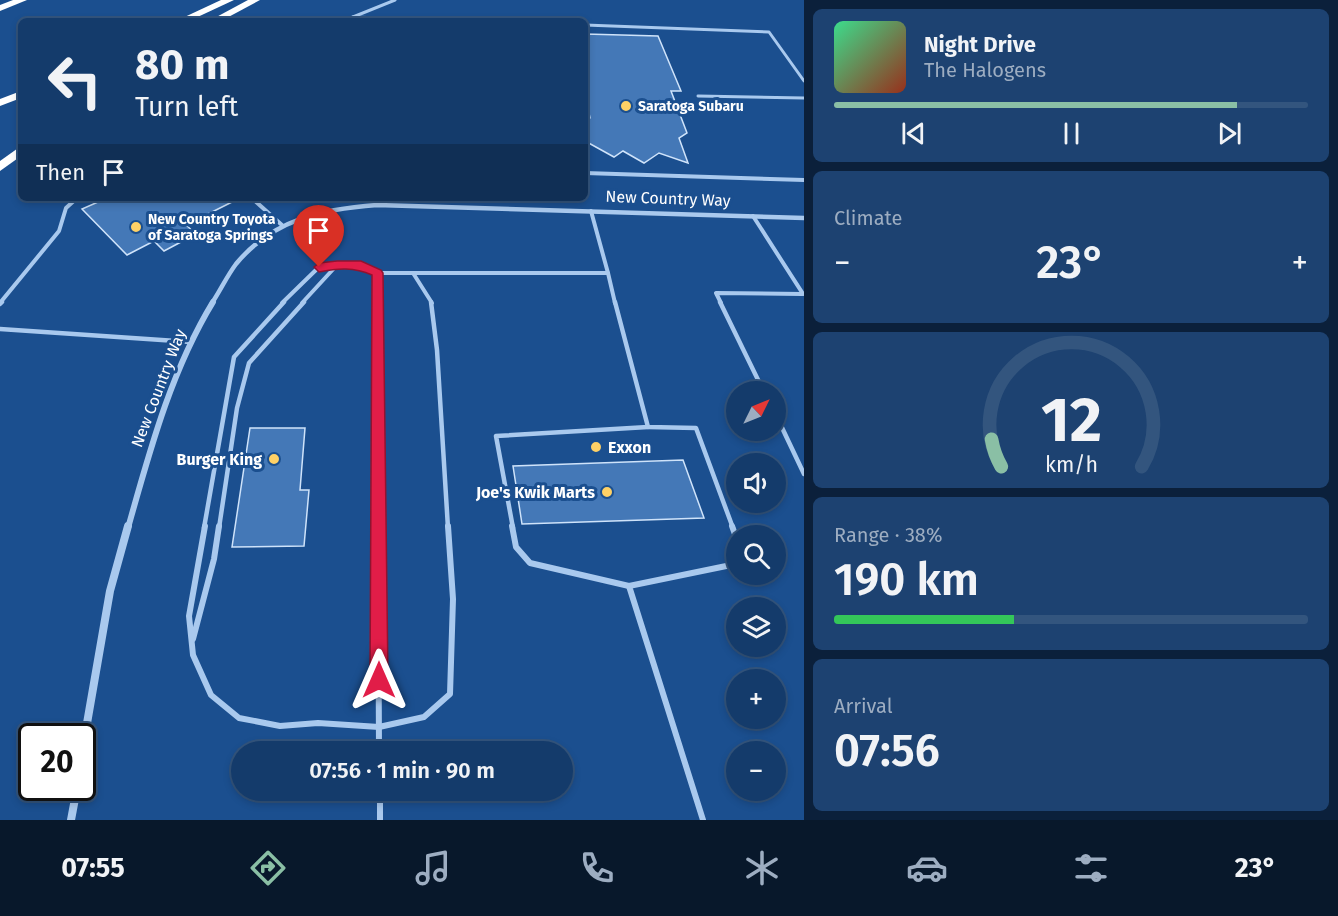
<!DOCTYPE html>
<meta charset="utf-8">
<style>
:root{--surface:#143b6b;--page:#1d4271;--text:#f1f3f6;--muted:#9dadc1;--line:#33557e;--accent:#8abfa5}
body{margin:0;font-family:"Fira Sans",sans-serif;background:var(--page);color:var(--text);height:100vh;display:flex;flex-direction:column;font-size:22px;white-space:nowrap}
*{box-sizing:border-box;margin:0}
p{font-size:20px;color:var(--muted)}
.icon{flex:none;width:33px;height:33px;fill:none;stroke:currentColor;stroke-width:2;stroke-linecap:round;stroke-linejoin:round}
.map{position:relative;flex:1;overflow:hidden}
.details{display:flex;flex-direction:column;gap:9px;padding:9px;background:#0b203b;width:534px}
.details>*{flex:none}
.banner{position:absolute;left:18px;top:18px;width:570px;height:183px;border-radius:9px;box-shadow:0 3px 9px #0003,0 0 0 2px var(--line);background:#143b6b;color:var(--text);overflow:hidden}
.needle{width:39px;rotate:47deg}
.controls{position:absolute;left:726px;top:381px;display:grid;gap:12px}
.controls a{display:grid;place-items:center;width:60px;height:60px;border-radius:50%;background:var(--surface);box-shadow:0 3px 9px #0003,0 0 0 2px var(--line);font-size:30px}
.speed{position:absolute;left:18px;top:723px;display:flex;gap:12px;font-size:30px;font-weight:700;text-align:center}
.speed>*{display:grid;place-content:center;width:78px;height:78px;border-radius:50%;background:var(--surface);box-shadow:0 3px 9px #0003,0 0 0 2px var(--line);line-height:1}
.speed .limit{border:3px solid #111;border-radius:9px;background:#fff;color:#111}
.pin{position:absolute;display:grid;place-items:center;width:51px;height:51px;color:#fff;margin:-62px -26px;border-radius:50% 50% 50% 0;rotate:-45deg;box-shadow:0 0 6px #0007}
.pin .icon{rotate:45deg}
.me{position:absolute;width:66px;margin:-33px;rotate:0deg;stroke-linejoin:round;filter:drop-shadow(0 0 4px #0008)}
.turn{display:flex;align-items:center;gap:21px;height:126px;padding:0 18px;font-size:27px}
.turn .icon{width:78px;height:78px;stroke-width:2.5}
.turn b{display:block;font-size:42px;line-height:51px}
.then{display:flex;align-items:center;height:57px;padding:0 18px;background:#0003;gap:12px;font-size:22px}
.big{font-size:45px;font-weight:600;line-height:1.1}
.details .card{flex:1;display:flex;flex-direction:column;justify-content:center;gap:9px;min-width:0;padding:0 21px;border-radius:9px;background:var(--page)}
.details .dial{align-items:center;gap:0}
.dial svg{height:156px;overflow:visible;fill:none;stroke:var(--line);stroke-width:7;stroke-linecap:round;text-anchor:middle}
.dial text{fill:var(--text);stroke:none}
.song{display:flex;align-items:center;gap:18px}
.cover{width:72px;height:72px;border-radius:9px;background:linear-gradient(135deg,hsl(150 70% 55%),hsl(10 70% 35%))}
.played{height:6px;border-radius:3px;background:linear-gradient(90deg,var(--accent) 85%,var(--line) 85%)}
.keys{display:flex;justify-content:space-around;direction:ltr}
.heat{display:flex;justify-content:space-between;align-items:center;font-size:33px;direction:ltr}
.charge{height:9px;border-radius:4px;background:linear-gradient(90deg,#34c759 38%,var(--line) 0)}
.trip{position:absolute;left:231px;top:741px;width:342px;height:60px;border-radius:30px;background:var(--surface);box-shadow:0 3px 9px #0003,0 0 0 2px var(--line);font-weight:600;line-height:60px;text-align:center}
.tabs{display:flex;height:96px;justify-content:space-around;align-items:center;background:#08182b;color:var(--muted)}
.tabs .icon{width:42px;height:42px}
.tabs .active{color:var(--accent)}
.tabs b{font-size:27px;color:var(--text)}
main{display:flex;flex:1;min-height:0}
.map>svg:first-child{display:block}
.building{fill:#4478b7;stroke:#cfe3fa;stroke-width:1.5}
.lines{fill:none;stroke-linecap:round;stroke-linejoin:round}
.service-far3{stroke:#a9c9ee;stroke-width:3}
.service-far2{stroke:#a9c9ee;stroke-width:4}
.service-far1{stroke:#a9c9ee;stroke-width:4.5}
.service{stroke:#a9c9ee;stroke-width:6}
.minor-far2{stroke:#a9c9ee;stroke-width:4.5}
.minor-far1{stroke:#a9c9ee;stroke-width:6}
.minor{stroke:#a9c9ee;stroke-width:8}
.motorway{fill:#fff;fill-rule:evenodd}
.route{fill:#e11d48;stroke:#92132f;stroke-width:1.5}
.poi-dot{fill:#ffd166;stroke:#1b4f8f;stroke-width:2}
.labels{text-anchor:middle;stroke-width:6;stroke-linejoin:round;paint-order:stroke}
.far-poi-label{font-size:14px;font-weight:bold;fill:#fff;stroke:#1b4f8f;text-anchor:start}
.street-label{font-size:16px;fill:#fff;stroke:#1b4f8f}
.poi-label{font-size:16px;font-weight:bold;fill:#fff;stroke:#1b4f8f;text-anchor:end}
</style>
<main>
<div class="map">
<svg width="804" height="820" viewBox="0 0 804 820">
<rect width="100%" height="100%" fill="#1b4f8f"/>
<g class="building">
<path d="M585,34L658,36L681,91H671L687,133L679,138L688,163L659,153L644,163L623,151L614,157L585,141V121L590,118L585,95Z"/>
<path d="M107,198H240L186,225L196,234L164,251L154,241L127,255L82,209Z"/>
<path d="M250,428H305L300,490H309L304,546L232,547Z"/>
<path d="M683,460L704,518L522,524L513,466Z"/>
</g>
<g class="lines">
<g class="service-far3">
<path d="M353,17L465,21"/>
<path d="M343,21L395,0"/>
<path d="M585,25L769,32L804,81"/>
<path d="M698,96L804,98"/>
</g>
<g class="service-far2">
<path d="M585,173L804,180"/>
<path d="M260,198L254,200L283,226"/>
<path d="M753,216L803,294"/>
<path d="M413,273L432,303"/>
<path d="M608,273L615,303"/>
<path d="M0,303L59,231L66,208L77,198"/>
<path d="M282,303L319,267L361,265L377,273"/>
<path d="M302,303L337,265"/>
<path d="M377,303V273H608L591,211"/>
<path d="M721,303L716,293L802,294"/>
</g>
<g class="service-far1">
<path d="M377,302L378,528"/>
<path d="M431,302L437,350L448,528"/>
<path d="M615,302L648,427L696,428L733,528"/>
<path d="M720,302L764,392"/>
<path d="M0,304L2,302"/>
<path d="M0,329L191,342"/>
<path d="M776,415L804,474"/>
<path d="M204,528L234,357L284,302"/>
<path d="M219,528L237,408L249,363L304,302"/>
<path d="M513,528L496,436L648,427"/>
</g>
<g class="service">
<path d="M205,526L189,616L193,655L211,695L239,718L280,726L318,723L379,727L424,717L450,694L453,599L448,526"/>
<path d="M378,526L379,752"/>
<path d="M512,526L516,547L530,563L629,586"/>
<path d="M732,526L736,537"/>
<path d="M193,639L214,559L219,526"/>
<path d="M380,790V820"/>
<path d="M703,820L629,586L736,564"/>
</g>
<path class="minor-far2" d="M212,303C220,291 227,276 236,264C273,219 323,209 377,205L804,218"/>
<path class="minor-far1" d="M128,528C150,450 171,371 213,302"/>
<g class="minor">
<path d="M82,752L110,591L128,526"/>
<path d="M71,820L77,788"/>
</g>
<g class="motorway">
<path d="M13,0H27L0,11V5Z"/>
<path d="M221,0H234L189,21H176Z"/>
<path d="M248,0H260L221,21H209Z"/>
<path d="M21,91V98L0,106V99Z"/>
<path d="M21,146V156L0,171V161Z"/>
</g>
</g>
<path class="route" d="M337,261H361L381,270L383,273L388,680L385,686L379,689L373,686L370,680L372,275C354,267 338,268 319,272L314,267L319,263Z"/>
<g class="poi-dot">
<circle cx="626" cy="106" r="6"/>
<circle cx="136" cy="227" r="6"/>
<circle cx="596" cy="447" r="6"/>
<circle cx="274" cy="459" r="6"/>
<circle cx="607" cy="492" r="6"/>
</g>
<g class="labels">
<g class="far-poi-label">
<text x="638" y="111">Saratoga Subaru</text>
<text x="148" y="224">New Country Toyota<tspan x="148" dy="16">of Saratoga Springs</tspan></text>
</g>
<g class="street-label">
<text transform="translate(668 198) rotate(2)" y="6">New Country Way</text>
<text transform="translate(158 388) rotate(-69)" y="6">New Country Way</text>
</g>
<g class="poi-label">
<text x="608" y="453" text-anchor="start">Exxon</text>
<text x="262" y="465">Burger King</text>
<text x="595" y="498">Joe's Kwik Marts</text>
</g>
</g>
</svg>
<div class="controls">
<a><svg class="needle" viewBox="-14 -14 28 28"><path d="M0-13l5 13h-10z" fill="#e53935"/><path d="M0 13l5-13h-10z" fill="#9dadc1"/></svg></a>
<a><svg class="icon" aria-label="sound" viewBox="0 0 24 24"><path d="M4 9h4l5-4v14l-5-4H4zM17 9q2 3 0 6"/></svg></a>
<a><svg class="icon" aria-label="search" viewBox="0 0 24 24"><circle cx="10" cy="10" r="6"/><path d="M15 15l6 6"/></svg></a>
<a><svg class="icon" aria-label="layers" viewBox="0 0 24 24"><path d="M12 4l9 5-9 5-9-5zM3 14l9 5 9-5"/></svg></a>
<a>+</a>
<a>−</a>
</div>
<div class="speed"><div class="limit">20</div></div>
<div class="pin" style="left:319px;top:267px;background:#d93025"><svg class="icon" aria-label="arrive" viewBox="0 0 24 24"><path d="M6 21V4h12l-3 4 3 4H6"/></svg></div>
<svg class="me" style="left:379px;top:680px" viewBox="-20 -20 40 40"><path d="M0-17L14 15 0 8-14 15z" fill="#e11d48" stroke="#fff" stroke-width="4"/></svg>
<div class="trip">07:56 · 1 min · 90 m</div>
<div class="banner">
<div class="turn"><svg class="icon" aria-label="left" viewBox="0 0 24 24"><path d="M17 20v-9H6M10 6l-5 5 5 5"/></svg><div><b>80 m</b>Turn left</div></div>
<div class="then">Then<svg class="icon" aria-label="arrive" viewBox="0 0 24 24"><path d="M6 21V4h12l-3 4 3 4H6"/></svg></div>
</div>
</div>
<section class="details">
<div class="card">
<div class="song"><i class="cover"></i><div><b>Night Drive</b><p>The Halogens</p></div></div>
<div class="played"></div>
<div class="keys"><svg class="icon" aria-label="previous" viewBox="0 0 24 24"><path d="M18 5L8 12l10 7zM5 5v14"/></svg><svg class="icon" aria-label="pause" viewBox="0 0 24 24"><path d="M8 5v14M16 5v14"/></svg><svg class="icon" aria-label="next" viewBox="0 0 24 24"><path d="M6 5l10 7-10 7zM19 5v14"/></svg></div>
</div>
<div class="card"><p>Climate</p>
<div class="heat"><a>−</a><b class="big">23°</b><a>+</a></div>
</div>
<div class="card dial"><svg viewBox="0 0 100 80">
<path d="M14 69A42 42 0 1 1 86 69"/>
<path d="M14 69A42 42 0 0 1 9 55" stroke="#8abfa5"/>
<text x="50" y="56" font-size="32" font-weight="700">12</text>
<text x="50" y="72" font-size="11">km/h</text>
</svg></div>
<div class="card"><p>Range · 38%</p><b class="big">190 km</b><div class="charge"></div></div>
<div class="card"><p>Arrival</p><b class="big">07:56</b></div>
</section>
</main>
<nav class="tabs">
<b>07:55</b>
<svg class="icon active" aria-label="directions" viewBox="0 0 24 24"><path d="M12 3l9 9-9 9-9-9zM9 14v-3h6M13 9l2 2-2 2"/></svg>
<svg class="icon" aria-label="music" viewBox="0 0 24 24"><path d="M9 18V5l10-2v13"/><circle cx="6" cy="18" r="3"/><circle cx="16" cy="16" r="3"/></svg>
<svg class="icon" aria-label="phone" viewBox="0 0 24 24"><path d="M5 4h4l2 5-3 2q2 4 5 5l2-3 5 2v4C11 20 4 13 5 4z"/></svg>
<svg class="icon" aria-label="climate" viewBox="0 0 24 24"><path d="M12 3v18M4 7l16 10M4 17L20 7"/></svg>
<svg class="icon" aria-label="car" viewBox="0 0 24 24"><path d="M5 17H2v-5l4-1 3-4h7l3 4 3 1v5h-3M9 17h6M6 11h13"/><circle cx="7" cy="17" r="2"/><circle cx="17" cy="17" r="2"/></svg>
<svg class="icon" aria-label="filters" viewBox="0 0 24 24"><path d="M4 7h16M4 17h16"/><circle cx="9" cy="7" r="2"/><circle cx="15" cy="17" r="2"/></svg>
<b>23°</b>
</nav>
